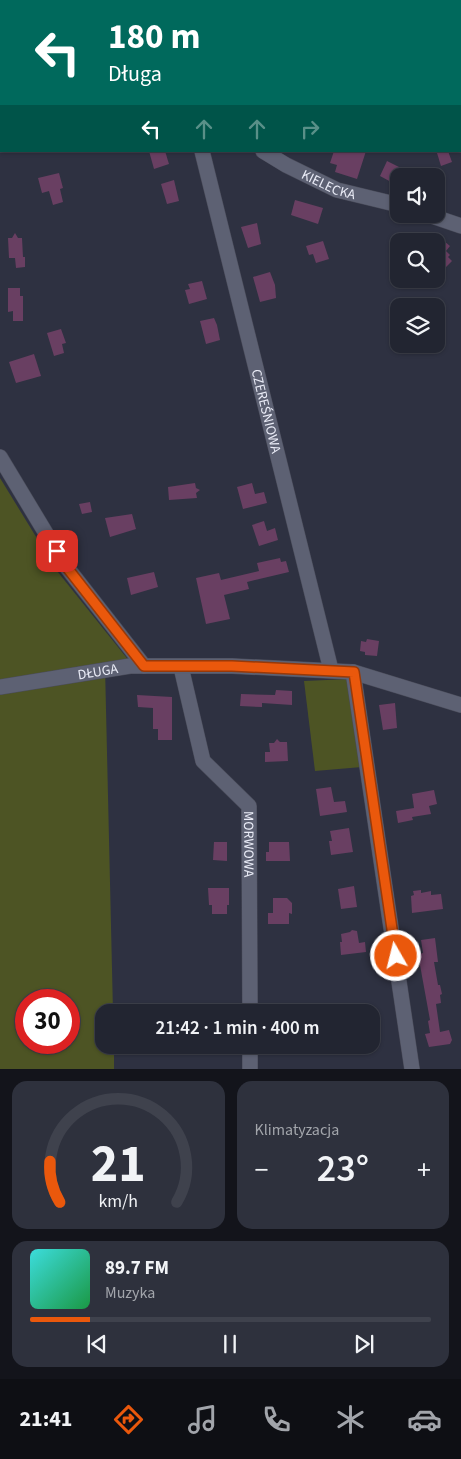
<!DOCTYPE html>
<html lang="pl">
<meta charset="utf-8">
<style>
:root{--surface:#222531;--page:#2e313d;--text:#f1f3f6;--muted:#a2a5ab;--line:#3f424d;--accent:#ea580c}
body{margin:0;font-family:"Source Sans 3",sans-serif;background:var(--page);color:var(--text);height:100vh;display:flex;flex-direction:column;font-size:19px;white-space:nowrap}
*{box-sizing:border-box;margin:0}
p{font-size:16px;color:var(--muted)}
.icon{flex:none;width:28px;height:28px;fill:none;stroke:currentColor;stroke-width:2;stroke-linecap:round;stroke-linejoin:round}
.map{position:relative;height:1069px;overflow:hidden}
.panel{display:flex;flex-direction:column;gap:12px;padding:12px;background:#13141b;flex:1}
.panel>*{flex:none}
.guide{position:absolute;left:0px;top:0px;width:461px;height:152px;box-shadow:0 1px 4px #0004,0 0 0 1px var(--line);background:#00695c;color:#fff;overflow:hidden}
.tools{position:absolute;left:390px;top:168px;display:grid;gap:10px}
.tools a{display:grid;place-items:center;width:55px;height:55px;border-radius:10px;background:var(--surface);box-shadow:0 1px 4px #0004,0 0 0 1px var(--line);font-size:25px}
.speed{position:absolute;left:15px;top:989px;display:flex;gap:10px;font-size:25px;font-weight:700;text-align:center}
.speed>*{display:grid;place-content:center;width:65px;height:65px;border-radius:50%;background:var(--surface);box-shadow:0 1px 4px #0004,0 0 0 1px var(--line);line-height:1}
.speed .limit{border:8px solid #d22;background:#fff;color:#111}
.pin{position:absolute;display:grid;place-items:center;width:42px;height:42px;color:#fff;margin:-21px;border-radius:10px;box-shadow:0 2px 8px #0006}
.me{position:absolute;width:55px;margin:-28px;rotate:352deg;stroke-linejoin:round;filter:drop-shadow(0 0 4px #0008)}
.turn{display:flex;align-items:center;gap:18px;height:105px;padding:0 25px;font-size:22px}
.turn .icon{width:65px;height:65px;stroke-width:2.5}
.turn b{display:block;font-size:35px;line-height:42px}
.lanes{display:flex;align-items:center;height:48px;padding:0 25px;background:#0003;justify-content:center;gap:25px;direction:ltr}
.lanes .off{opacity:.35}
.big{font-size:38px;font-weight:600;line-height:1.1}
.panel .widget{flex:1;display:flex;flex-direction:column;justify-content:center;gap:8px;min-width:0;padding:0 18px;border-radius:15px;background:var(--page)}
.panel .dial{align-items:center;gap:0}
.dial svg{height:130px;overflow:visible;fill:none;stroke:var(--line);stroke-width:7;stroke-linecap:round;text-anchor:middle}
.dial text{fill:var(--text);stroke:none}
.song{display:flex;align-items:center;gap:15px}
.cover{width:60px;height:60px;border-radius:8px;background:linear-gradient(135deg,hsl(180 70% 55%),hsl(140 70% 35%))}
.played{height:5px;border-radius:2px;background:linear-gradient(90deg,var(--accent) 15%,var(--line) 15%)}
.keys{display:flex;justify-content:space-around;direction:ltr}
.heat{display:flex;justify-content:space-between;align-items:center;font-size:28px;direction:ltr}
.panel .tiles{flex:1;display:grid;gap:12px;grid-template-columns:1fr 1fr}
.widget:last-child{grid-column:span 2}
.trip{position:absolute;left:95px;top:1004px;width:285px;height:50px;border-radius:15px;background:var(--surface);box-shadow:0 1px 4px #0004,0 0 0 1px var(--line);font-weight:600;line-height:50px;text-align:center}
.tabs{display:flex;height:80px;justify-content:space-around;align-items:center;background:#0e0f14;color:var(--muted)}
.tabs .icon{width:35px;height:35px}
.tabs .selected{color:var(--accent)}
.tabs b{font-size:22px;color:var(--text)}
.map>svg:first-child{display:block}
.green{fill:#4d5424;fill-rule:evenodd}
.building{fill:#693f62}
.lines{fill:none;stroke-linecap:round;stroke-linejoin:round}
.minor-casing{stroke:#4a4c5a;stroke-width:16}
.minor{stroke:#5d6173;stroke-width:15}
.route-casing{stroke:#983908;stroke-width:12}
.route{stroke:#ea580c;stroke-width:9}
.labels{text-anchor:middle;stroke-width:5;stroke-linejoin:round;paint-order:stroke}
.street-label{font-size:14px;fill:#eaecf7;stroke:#181a21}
</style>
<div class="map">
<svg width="461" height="1069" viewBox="0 0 461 1069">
<rect width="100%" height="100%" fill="#2e3141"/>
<g class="green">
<path d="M0,0H346L348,1H1V97Z"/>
<path d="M0,478L57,571L130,662L105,666L113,1012H104V1045H114V1069H0ZM26,1000H69V1042H26Z"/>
<path d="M349,679L362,767L315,771L304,681Z"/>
</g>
<g class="building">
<path d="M149,151H165L169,164L154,169Z"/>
<path d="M334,151H366L357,179L335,172L337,165L330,163Z"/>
<path d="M442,151H448L452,162L441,166L437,153Z"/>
<path d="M387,161L417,176H396L393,183L380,176Z"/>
<path d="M59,173L63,188L60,189L63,202L53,205L49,191L42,193L38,178Z"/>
<path d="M174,180L179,201L167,204L161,184Z"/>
<path d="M295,200L323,208L318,224L291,215Z"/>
<path d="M257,223L261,244L248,248L241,227Z"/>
<path d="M15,233L18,238H22L23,257H25V267L16,268L15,258H9L8,238H12Z"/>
<path d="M323,241L329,259L316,263L313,254L309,255L306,246Z"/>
<path d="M444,241L450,246L446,251L450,255L448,257L452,261L441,272L436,268V243L440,246Z"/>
<path d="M270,272L275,285L276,298L260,302L253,277Z"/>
<path d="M202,281L207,299L189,304L185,290L190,289L188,284Z"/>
<path d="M8,288H20V296H23V321H13V311L8,312Z"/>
<path d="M214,318L217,325L220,340L206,344L200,321Z"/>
<path d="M61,329L66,343L62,344L64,353L54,356L47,333Z"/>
<path d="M34,354L41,376L16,383L9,362Z"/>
<path d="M195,483L196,488L200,490L196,493L197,498L169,500L168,487Z"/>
<path d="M252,483L255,494L264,492L267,503L243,509L237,487Z"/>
<path d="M90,502L92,512L82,514L79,504Z"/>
<path d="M132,514L136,529L110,537L105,518Z"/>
<path d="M264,521L267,531L275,528L278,540L259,546L252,525Z"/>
<path d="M280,558L281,562L286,561L289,572L247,582L249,589L224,595L230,619L206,624L196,578L219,573L221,580L259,571L257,563Z"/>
<path d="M154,572L158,587L131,595L127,578Z"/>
<path d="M367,639L379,641L377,656L365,655V652L360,651L361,641L366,642Z"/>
<path d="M276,690L292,691V705L262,703V707L240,706L241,694L275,695Z"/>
<path d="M137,695L172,697V740H158V729H153V708L138,707Z"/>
<path d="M395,703L397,728L383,730L379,705Z"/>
<path d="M277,739L280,742H287L288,761L265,762V752H270L269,743H274Z"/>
<path d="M331,787L334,802L345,801L347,812L320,816L316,789Z"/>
<path d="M434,790L437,804L429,806L431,814L412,817L413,820L398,823L396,811L414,808L412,794Z"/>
<path d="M349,828L353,852L331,855L329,841H332L330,831Z"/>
<path d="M214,842H227V861L213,860Z"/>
<path d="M269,842H289L290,861H266V852H269Z"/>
<path d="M354,886L357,907L341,909L338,889Z"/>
<path d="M208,888H229V905H227V914H212V905H209Z"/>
<path d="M421,890V893L431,891V895L441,894L443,909L412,913L411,896L414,895L413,891Z"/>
<path d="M273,898H287L292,903V914L289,913V924H268V913H273Z"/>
<path d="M352,930L357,931L359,943L365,942L366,952L341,955L340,942H342L341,934L350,932Z"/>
<path d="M435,938L438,962H434L438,985H440L442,994L440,995L441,1003L436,1004L440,1032L449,1030L452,1040L450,1044L429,1047L425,1034L430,1033L428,1021L430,1020L418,954L423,953L421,940Z"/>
</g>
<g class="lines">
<g class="minor-casing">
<g id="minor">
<path d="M430,0L431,1"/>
<path d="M460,18H461"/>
<path d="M0,105H1"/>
<path id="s1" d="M202,151L331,670"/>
<path id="s2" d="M263,151L286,165L337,190L399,205"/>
<path d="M426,214L461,226"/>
<path d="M0,457L65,565L144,666"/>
<path id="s3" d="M181,667L203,761L249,806L250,1012"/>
<path d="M353,672L412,1069"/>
<path id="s4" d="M0,687L130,666H232L353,672L461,705"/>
<path d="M250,1069V1045"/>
</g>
</g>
<use href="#minor" class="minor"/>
</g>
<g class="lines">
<g class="route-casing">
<path id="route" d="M57,551L65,565L144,666H232L354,672L396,956"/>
</g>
<use href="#route" class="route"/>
</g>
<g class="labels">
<g class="street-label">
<text dy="5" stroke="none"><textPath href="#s2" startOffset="74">KIELECKA</textPath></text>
<text dy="5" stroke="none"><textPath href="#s1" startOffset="268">CZEREŚNIOWA</textPath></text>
<text dy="5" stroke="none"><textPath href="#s4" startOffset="99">DŁUGA</textPath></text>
<text dy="5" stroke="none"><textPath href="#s3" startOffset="199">MORWOWA</textPath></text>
</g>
</g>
</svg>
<div class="tools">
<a><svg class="icon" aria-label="sound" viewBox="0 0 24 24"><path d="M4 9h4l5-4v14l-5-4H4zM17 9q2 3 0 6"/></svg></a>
<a><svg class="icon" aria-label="search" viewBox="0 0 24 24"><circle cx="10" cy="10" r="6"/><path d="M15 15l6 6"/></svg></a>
<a><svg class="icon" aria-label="layers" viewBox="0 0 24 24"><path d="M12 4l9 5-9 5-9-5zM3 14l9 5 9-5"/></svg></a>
</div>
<div class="speed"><div class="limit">30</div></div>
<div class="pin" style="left:57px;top:551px;background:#d93025"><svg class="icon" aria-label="arrive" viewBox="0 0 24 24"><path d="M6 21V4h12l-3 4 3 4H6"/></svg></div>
<svg class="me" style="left:396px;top:956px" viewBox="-20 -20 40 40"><circle r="17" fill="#ea580c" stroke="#fff" stroke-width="3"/><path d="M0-11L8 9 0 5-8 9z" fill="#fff"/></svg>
<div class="trip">21:42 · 1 min · 400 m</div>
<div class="guide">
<div class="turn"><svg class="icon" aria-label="left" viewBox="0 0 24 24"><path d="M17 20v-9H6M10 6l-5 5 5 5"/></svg><div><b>180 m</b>Długa</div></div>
<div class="lanes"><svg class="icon" aria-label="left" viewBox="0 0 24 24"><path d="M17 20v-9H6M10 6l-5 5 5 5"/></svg><svg class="icon off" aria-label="ahead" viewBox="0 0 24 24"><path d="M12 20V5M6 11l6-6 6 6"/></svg><svg class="icon off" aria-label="ahead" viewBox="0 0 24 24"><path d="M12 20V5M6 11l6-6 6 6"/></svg><svg class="icon off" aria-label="right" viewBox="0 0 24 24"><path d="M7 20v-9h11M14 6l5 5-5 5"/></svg></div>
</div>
</div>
<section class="panel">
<div class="tiles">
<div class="widget dial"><svg viewBox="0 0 100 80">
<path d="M14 69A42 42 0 1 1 86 69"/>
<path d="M14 69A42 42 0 0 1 8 44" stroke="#ea580c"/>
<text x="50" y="56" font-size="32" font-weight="700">21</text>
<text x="50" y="72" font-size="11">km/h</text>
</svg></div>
<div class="widget"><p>Klimatyzacja</p>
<div class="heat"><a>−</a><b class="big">23°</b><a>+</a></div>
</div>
<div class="widget">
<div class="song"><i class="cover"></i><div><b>89.7 FM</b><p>Muzyka</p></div></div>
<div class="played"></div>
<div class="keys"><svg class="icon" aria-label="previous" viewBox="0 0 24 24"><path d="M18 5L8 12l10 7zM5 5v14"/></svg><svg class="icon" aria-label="pause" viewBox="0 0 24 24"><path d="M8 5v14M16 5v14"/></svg><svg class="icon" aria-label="next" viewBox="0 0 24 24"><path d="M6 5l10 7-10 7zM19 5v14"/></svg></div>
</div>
</div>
</section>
<nav class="tabs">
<b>21:41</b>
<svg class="icon selected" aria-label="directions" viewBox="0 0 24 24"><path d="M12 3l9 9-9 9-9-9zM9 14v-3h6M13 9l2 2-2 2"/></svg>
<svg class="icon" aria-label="music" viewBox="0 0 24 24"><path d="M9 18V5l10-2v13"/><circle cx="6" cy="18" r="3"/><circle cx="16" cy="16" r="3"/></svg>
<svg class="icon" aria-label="phone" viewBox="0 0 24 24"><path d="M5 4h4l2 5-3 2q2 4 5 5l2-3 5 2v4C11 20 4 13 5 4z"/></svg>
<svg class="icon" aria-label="climate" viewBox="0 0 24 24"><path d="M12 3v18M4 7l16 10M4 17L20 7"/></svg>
<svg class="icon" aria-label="car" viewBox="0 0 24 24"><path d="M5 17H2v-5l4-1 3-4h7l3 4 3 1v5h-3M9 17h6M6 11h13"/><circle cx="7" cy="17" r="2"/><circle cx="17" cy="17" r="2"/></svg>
</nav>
